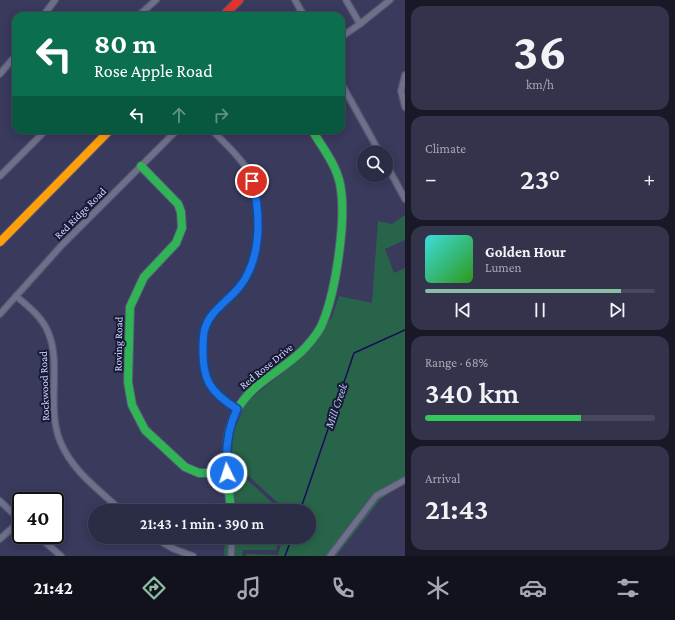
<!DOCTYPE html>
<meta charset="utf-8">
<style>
:root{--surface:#2b2c45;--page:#33344c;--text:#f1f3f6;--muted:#a6a7b3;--line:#47485e;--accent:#8abfa5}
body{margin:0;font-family:"Crimson Pro",serif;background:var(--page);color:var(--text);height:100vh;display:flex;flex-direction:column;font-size:15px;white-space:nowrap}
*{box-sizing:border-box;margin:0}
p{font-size:13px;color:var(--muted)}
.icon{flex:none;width:22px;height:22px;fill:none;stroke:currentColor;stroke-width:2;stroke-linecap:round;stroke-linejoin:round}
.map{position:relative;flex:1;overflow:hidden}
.sheet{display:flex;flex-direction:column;gap:6px;padding:6px;background:#181826;width:270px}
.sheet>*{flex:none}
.guide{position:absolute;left:12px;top:12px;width:333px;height:122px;border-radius:12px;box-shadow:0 2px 10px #0003,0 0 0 1px var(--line);background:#0b6e4f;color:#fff;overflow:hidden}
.controls{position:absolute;left:357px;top:146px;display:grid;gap:8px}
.controls a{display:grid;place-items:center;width:36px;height:36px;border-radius:50%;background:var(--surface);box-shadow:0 2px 10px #0003,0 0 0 1px var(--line);font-size:20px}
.speed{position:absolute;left:12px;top:492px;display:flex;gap:8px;font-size:20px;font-weight:700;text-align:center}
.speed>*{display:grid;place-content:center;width:52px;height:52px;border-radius:50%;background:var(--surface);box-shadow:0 2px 10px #0003,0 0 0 1px var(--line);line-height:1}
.speed .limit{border:2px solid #111;border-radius:6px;background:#fff;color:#111}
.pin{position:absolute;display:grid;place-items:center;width:34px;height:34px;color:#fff;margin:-17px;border:2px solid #fff;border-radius:50%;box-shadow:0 1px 4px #0007}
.me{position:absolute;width:44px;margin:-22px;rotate:356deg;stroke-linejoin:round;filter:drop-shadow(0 0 3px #0008)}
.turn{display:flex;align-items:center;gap:14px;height:84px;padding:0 16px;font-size:18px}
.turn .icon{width:52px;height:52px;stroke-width:2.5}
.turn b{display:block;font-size:28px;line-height:34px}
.lanes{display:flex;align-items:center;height:38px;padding:0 16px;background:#0003;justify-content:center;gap:20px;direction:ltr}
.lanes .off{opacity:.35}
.big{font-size:30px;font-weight:600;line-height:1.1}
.sheet .widget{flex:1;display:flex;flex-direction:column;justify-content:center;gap:6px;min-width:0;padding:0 14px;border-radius:12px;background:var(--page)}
.sheet .dial{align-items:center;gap:0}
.dial b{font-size:52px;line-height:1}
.song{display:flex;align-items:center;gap:12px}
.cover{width:48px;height:48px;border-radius:6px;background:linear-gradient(135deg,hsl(180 70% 55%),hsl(110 70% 35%))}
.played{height:4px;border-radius:2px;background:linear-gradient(90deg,var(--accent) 85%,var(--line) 85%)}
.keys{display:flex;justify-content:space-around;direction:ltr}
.heat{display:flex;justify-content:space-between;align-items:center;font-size:22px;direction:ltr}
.charge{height:6px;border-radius:3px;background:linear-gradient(90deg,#34c759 68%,var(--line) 0)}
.trip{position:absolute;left:88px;top:504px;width:228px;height:40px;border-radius:20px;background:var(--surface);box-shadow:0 2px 10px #0003,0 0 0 1px var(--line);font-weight:600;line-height:40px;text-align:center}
.dock{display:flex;height:64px;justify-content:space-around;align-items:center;background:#11121c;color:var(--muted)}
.dock .icon{width:28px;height:28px}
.dock .on{color:var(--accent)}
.dock b{font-size:18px;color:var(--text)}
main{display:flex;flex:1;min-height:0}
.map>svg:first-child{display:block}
.green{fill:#28644a}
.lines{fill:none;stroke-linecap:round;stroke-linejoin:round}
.stream{stroke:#190b59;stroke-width:1.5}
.street-casing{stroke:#555674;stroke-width:8}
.fast-casing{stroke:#555674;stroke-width:10}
.slow-casing{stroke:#555674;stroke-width:10}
.jam-casing{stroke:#555674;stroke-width:10}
.street{stroke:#6e7089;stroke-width:5.5}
.fast{stroke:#30b455;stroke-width:8}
.slow{stroke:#ff9f0a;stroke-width:8}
.jam{stroke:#e5322d;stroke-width:8}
.route-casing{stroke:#114b97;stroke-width:10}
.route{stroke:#1a73e8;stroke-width:7}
.labels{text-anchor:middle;stroke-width:4;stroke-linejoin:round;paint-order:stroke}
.street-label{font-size:11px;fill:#d1d7fe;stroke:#171935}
.water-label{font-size:12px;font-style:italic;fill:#b9c1ef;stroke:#171935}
</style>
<main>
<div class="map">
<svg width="405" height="556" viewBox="0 0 405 556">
<rect width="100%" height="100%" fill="#393a5c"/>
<g class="green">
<path d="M405,215V240L385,249L394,273L405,268V480L380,500L336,556H246V554L278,555L283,537H309V511H287L231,460L234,430L247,402L311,349L332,317L339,296L372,303L378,221L392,224Z"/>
<path d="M229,463L281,511H226Z"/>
<path d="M225,537H279L276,550H243L242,556H224Z"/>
</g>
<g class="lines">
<g class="stream">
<path d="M300,511L354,353L405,330"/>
<path d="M285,556L292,537"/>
</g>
<g class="street-casing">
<g id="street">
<path d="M295,0L304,16"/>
<path d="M346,0L360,24"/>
<path d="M43,16L55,0"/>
<path d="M138,16L156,0"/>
<path d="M295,16L302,12"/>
<path d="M341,37L360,24L390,0"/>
<path d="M0,74L16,55"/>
<path d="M405,75L401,91L405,107"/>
<path d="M341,83L380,153"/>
<path d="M212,130C224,143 239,155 248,171C262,199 261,253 244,280C234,296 217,305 208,321C203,329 203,338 203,347C202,380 210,392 237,409"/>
<path d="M386,164L405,199"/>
<path d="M0,176L46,130"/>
<path d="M16,296C28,306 42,317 48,332C62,363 46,405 60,441C72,471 99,490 122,511"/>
<path d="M0,314L61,246L177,130"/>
<path d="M0,501L21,521"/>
<path d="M37,535L61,556"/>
<path d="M153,537L174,549L193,556"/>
<path d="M0,539L20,521"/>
<path d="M231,556L232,537"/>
<path d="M330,556L376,496L405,480"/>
</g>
</g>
<g class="fast-casing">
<g id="fast">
<path d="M141,166L178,204L181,212L182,228L176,243L144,277L130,307L128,382L132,405L145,430L185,467L199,473H227"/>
<path d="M231,511C228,478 220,441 237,410C253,381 285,370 306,347C313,339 320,331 323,322C336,290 347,217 340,184C336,164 322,147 312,130"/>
</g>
</g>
<g class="slow-casing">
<path id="slow" d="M0,242L110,130"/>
</g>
<g class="jam-casing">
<path id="jam" d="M223,16L239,0"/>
</g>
<use href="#street" class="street"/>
<use href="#fast" class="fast"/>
<use href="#slow" class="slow"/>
<use href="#jam" class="jam"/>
</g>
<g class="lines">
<g class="route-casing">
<path id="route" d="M227,473C225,450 227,430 237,409C210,392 202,380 203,347C203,335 204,325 212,315C224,300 241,291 249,271C261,245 260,209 252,181"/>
</g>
<use href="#route" class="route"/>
</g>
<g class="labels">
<g class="street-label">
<text transform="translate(80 213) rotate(-45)" y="4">Red Ridge Road</text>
<text transform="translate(118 344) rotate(-89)" y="4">Roving Road</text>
<text transform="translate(266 366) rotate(-39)" y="4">Red Rose Drive</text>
<text transform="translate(44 386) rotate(-92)" y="4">Rockwood Road</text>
</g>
<g class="water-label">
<text transform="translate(336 406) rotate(-71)" y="4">Mill Creek</text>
</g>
</g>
</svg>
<div class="controls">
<a><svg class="icon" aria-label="search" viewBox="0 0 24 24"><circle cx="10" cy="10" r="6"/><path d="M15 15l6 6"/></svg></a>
</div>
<div class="speed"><div class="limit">40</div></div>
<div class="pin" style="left:252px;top:181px;background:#d93025"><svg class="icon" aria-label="arrive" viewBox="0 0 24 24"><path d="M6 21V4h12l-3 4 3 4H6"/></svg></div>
<svg class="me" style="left:227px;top:473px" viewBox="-20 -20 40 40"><circle r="17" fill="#1a73e8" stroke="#fff" stroke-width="3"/><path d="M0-11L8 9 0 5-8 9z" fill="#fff"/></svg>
<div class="trip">21:43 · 1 min · 390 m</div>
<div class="guide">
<div class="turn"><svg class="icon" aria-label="left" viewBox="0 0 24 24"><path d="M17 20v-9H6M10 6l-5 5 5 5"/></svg><div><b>80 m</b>Rose Apple Road</div></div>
<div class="lanes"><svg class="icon" aria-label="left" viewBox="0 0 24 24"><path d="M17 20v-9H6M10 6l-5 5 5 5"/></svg><svg class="icon off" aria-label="ahead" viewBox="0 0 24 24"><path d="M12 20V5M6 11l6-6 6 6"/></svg><svg class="icon off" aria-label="right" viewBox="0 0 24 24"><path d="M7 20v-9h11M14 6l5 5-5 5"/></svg></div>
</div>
</div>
<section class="sheet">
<div class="widget dial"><b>36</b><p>km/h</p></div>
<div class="widget"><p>Climate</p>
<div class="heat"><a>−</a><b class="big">23°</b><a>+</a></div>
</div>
<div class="widget">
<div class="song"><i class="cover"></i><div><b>Golden Hour</b><p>Lumen</p></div></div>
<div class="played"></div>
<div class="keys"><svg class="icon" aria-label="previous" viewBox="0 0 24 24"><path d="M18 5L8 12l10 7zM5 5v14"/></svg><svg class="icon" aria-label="pause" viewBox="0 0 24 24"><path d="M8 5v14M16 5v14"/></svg><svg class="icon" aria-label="next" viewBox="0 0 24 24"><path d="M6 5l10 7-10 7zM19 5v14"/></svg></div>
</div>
<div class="widget"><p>Range · 68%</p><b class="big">340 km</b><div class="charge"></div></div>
<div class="widget"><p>Arrival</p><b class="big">21:43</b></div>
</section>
</main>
<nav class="dock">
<b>21:42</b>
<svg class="icon on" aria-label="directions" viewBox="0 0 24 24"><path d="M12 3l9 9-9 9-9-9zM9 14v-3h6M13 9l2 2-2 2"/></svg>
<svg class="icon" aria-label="music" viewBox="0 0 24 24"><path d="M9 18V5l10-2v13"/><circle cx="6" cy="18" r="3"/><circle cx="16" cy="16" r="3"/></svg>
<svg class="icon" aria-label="phone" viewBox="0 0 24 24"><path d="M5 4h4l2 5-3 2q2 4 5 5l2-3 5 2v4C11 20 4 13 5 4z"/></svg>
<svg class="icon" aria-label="climate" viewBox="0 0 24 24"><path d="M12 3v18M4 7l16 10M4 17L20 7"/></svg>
<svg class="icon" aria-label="car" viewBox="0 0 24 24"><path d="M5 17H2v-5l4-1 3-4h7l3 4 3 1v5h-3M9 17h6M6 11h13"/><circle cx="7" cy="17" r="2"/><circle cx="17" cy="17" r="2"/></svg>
<svg class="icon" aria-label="filters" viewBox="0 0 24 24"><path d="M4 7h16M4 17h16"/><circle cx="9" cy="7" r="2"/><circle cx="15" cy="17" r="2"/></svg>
</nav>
